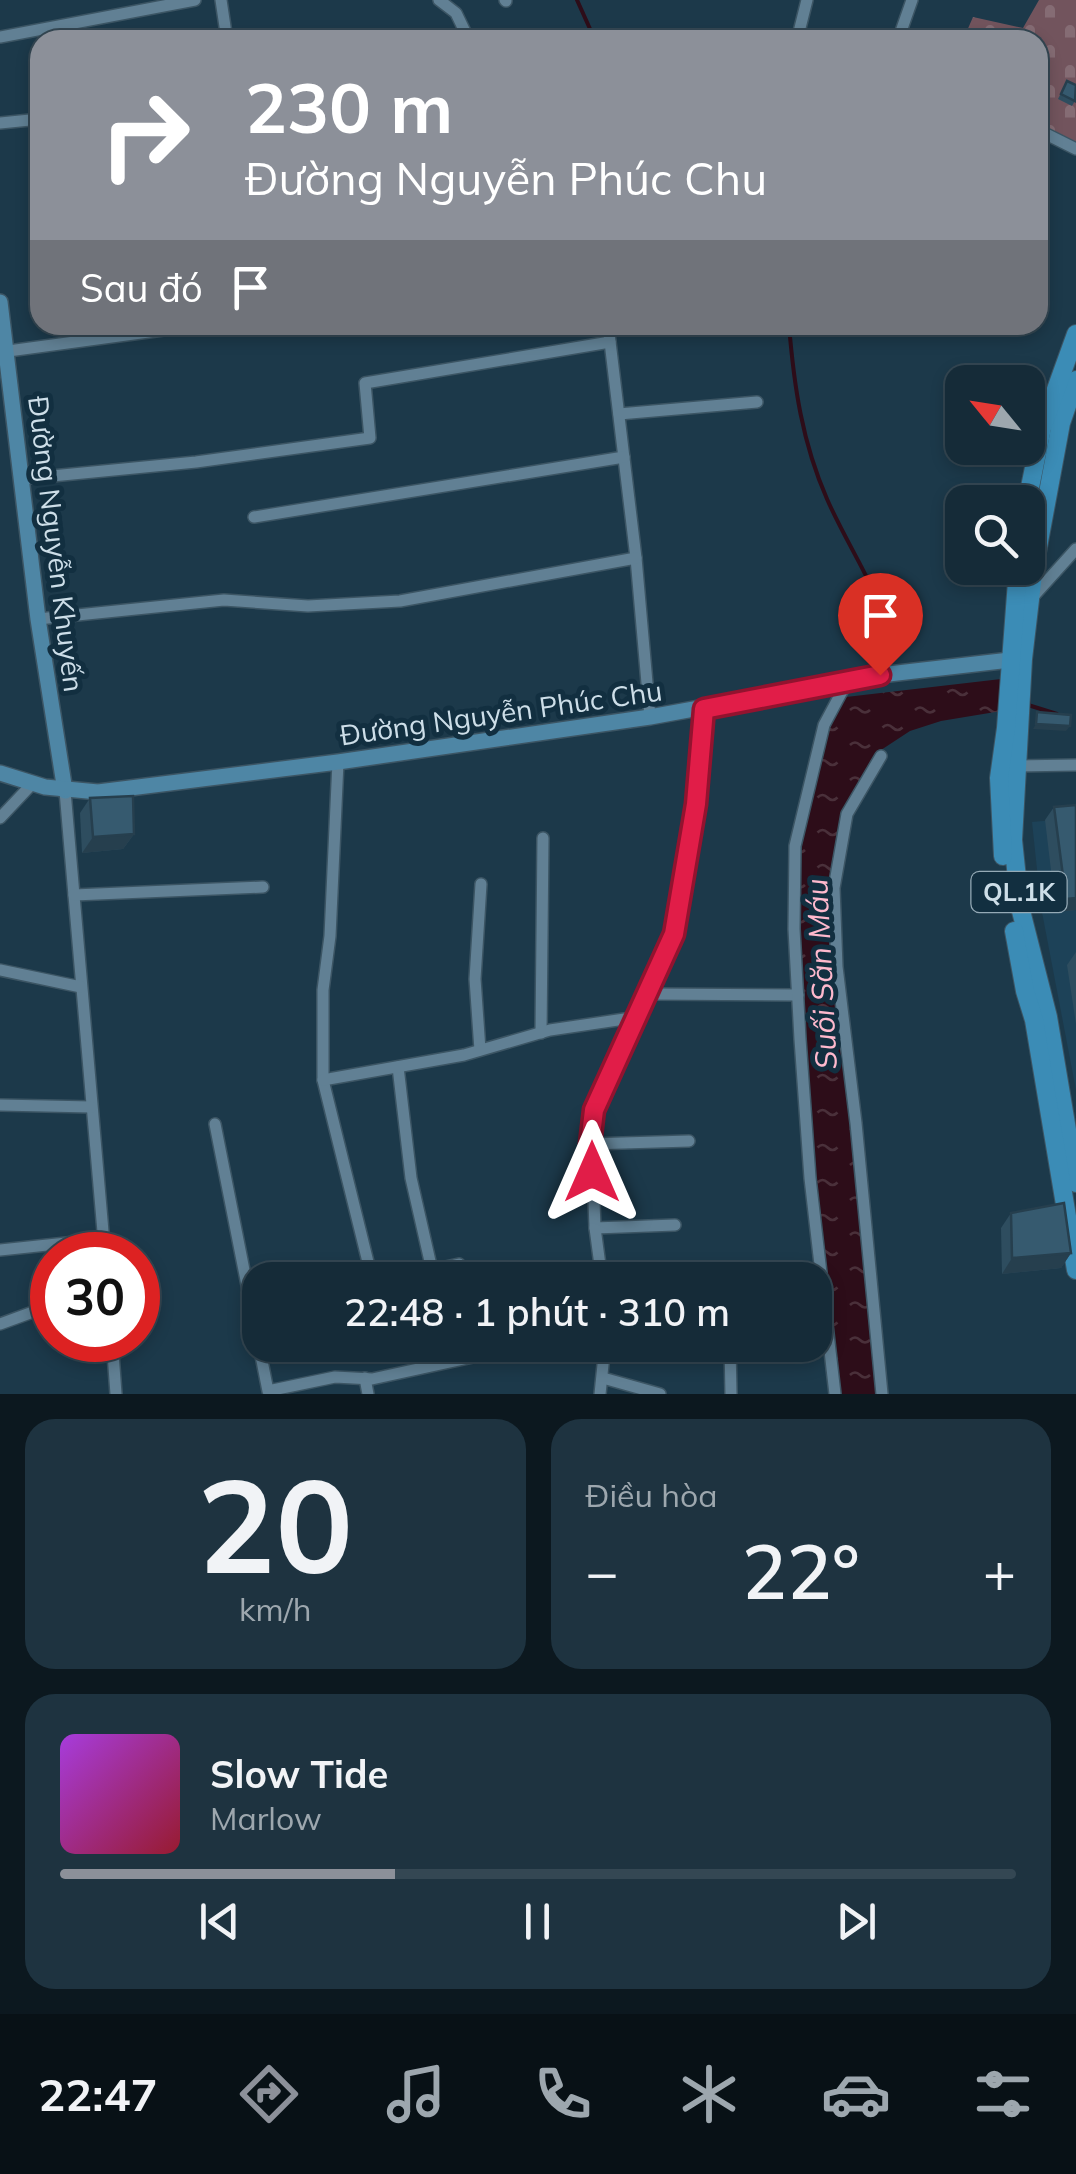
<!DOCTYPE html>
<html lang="vi">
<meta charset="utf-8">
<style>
:root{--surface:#152b38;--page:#1e3340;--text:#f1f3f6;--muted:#9da7ae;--line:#344753;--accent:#8c9099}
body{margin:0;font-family:Mulish,sans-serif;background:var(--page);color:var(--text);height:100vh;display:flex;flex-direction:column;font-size:38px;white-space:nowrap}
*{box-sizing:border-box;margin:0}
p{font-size:32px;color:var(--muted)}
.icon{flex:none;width:55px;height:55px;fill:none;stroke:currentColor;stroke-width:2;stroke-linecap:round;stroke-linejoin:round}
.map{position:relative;height:1394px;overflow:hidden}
.drawer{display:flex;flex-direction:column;gap:25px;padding:25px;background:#0c181f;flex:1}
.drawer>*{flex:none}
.top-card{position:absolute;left:30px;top:30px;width:1018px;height:305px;border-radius:30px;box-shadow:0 5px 15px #0003,0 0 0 2px var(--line);background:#8c9099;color:#fff;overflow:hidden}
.needle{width:65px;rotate:300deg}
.fabs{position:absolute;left:945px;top:365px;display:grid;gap:20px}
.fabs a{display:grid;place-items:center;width:100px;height:100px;border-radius:20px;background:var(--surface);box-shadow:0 5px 15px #0003,0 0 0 2px var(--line);font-size:50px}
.speed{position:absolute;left:30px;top:1232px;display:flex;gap:20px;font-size:50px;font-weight:700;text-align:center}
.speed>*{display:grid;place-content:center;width:130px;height:130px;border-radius:50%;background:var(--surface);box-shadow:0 5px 15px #0003,0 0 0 2px var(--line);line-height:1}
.speed .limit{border:15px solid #d22;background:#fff;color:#111}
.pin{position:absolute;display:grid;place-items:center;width:85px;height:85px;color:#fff;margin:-102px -42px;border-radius:50% 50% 50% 0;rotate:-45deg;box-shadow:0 0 10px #0007}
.pin .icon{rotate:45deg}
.me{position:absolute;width:110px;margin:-55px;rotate:0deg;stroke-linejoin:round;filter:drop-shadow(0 0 8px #0008)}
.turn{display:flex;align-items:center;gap:35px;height:210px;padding:0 50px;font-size:45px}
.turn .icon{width:130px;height:130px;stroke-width:2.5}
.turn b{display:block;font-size:70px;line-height:85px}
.then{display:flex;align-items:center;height:95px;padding:0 50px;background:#0003;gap:20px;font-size:38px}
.big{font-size:75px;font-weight:600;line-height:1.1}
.drawer .widget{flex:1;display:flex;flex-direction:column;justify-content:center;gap:15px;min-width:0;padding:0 35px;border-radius:30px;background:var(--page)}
.drawer .dial{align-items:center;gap:0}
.dial b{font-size:130px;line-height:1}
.song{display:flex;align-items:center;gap:30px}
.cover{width:120px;height:120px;border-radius:15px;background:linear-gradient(135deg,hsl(280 70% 55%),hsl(350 70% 35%))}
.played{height:10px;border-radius:5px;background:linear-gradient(90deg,var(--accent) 35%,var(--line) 35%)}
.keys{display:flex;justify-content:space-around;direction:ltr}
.heat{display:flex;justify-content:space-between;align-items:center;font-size:55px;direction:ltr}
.drawer .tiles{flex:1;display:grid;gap:25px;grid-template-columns:1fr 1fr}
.widget:last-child{grid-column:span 2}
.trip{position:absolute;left:242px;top:1262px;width:590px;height:100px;border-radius:30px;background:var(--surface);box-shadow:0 5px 15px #0003,0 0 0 2px var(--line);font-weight:600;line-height:100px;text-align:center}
.menu{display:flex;height:160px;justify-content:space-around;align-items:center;background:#081116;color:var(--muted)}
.menu .icon{width:70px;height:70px}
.menu .on{color:var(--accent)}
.menu b{font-size:45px;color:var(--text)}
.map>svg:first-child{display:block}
.built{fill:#1d4258}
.cemetery{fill:url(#cemetery-stones)}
.water{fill:url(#water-ripples)}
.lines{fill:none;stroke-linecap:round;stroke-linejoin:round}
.stream{stroke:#2d0d19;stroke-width:4}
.street-casing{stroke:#3c5564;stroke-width:14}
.secondary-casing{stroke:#3c5564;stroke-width:18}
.primary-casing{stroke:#3c5564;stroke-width:20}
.street{stroke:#618094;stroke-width:11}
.secondary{stroke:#4e86a5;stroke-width:15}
.primary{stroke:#3b8cb6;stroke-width:18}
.wall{fill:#2e4d5f}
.shaded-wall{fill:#263f4e}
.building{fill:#365a6f;stroke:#263f4e;stroke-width:2.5}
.route-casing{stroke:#92132f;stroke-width:25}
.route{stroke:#e11d48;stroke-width:18}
.labels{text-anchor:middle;stroke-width:10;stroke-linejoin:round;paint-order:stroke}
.shield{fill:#122f40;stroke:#95aab6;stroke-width:2.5}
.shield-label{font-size:25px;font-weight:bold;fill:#cddee8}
.street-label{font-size:28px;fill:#cddee8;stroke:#122f40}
.water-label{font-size:30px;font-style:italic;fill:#feb9cd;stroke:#122f40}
</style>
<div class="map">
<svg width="1076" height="1394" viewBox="0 0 1076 1394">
<defs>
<pattern id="cemetery-stones" width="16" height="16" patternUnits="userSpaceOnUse" patternTransform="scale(2.5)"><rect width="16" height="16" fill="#72545d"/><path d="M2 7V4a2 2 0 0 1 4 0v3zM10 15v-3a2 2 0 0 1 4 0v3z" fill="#856c74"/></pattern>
<pattern id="water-ripples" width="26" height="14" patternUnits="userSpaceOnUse" patternTransform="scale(2.5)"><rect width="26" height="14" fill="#2d0d19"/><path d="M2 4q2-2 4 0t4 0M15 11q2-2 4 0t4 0" fill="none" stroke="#4a303a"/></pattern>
</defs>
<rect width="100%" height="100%" fill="#1c394a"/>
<path class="built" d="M1076,818V1090L1041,907L1032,822Z"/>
<path class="cemetery" d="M1039,0H1076V143L1038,125V40H963L973,17L1023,28Z"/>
<path class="water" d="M1001,679H1029L1031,706L941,721L910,731L878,752L842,813L829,888L877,1394H840L815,1175L807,1066L799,929L800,848L829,728L846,697Z"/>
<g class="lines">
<g class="stream">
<path d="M577,0L595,40"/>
<path d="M789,325C794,386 802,442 827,499C848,547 878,588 891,639"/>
<path d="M1028,705L1057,714"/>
</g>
<g class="street-casing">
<g id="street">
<path d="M221,0L227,40"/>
<path d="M439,0L456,13L469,40"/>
<path d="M505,0L506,1"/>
<path d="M0,37L195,0"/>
<path d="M797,40L807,0"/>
<path d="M898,40L912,0"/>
<path d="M0,123L40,119"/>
<path d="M1038,130L1076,149"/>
<path d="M608,325L636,558L650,717"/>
<path d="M1,352L200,325"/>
<path d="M619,414L757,402"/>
<path d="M21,479L196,462L370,438L365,383L610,342"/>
<path d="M254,517L624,457"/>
<path d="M1030,600L1076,549"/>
<path d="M38,619L224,600L308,606L400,601L636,558"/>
<path d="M881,756L847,814L834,888L837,967L856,1123L882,1394"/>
<path d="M338,762L330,936L323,990V1080L368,1262"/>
<path d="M1016,766L1076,765"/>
<path d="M65,791L105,1255"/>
<path d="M0,818L32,784"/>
<path d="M74,895L263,887"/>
<path d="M0,970L81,987"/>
<path d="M649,994L798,995"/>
<path d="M541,1033L543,838"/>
<path d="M480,1050L475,979L481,884"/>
<path d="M398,1067L411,1178L432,1270L459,1264L463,1280"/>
<path d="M323,1080L464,1055L550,1030L638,1017"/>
<path d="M0,1105L91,1107"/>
<path d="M215,1124L268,1391L335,1377L372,1379L528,1345"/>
<path d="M590,1144L689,1141"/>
<path d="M595,1228L675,1225"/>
<path d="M0,1250L104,1239"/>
<path d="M602,1280L595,1228L591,1122L674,933L696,804L703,709"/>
<path d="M0,1324L52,1305"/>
<path d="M112,1340L116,1394"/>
<path d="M730,1345L731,1394"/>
<path d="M365,1378L368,1394"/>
<path d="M603,1378L660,1394"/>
<path d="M600,1394L605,1345"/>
<path d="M835,1394L810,1178L800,1039L794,929L795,846L824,725L847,682"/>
</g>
</g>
<g class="secondary-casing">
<g id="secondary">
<path d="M0,302L38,619L65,791"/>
<path d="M0,773L45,787L98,792L338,762L650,717L880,675L1010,660"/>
</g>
</g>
<g class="primary-casing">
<g id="primary">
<path d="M1076,380L1061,423L1033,574L1023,659L1013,840L1020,907L1048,1017L1076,1183"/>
<path d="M1027,502L1042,428L1076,334"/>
<path d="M1003,856L999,778L1006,728L1018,568"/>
<path d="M1014,931L1025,991L1034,1020L1076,1270"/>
</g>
</g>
<use href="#street" class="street"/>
<use href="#secondary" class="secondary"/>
<use href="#primary" class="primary"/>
</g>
<g class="wall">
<path d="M1067,81L1076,99L1072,106L1058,99Z"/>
<path d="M90,798L134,834L123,849L82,853L80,813Z"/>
<path d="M1054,807L1076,910L1056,912L1045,820Z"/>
<path d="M1076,952V1024L1067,965Z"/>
<path d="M1011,1213L1071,1253L1061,1268L1002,1274L1001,1228Z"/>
</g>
<g class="shaded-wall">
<path d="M1036,724L1070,726L1066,731L1033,729Z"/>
<path d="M134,834L123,849L82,853L93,837Z"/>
<path d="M1076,898V910L1056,912L1066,899Z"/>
<path d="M1071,1253L1061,1268L1002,1274L1012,1258Z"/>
</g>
<g class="building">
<path d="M1067,81L1076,85L1075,101L1061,94Z"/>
<path d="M1037,712L1071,715L1070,726L1036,724Z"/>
<path d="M133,796L134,834L93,837L90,798Z"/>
<path d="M1076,805V898L1066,899L1054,807Z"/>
<path d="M1064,1203L1071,1253L1012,1258L1011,1213Z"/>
</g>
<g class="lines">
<g class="route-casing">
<path id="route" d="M592,1172L590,1144L594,1110L674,934L696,804L704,709L880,675"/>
</g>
<use href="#route" class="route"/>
</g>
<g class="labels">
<rect class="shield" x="971.5" y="872" width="95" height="40" rx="8"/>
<g class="shield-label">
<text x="1019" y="901">QL.1K</text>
</g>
<g class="street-label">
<text transform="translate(56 544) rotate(83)" y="10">Đường Nguyễn Khuyến</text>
<text transform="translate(501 713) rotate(-8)" y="10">Đường Nguyễn Phúc Chu</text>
</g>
<g class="water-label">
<text transform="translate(822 974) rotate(-93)" y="10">Suối Săn Máu</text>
</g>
</g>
</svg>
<div class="fabs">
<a><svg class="needle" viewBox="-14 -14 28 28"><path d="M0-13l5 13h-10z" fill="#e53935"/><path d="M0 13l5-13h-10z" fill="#9da7ae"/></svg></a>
<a><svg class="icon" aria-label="search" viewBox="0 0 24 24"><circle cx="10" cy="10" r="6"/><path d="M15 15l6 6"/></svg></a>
</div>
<div class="speed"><div class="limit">30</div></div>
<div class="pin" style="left:880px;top:675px;background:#d93025"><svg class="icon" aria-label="arrive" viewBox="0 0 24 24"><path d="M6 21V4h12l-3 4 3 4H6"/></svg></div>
<svg class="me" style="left:592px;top:1172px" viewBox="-20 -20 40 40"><path d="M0-17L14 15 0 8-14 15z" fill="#e11d48" stroke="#fff" stroke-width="4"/></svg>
<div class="trip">22:48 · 1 phút · 310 m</div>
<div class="top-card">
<div class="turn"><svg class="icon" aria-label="right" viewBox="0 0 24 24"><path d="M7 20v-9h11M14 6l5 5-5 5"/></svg><div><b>230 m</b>Đường Nguyễn Phúc Chu</div></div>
<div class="then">Sau đó<svg class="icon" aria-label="arrive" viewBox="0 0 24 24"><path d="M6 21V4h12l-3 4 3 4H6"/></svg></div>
</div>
</div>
<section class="drawer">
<div class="tiles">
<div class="widget dial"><b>20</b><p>km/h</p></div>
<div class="widget"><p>Điều hòa</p>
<div class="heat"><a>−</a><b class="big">22°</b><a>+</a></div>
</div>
<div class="widget">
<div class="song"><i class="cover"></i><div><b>Slow Tide</b><p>Marlow</p></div></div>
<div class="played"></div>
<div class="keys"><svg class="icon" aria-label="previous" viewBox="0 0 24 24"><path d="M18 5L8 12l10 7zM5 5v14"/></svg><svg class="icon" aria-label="pause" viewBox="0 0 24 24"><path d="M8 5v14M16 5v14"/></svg><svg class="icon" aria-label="next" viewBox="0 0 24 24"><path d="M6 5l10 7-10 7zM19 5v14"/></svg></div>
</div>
</div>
</section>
<nav class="menu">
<b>22:47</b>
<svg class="icon on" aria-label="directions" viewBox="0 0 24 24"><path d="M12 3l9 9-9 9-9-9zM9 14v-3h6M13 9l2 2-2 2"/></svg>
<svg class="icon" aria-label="music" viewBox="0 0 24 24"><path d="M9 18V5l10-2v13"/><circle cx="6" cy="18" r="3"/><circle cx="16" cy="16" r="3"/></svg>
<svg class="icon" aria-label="phone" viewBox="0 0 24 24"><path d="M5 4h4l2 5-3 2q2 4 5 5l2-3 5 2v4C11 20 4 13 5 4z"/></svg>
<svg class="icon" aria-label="climate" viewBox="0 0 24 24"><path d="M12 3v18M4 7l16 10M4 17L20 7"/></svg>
<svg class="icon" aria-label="car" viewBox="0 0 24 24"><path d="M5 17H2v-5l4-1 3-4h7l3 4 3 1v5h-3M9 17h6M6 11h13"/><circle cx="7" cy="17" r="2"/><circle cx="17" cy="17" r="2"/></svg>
<svg class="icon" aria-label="filters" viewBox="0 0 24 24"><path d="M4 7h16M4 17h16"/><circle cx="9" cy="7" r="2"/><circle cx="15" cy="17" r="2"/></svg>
</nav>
